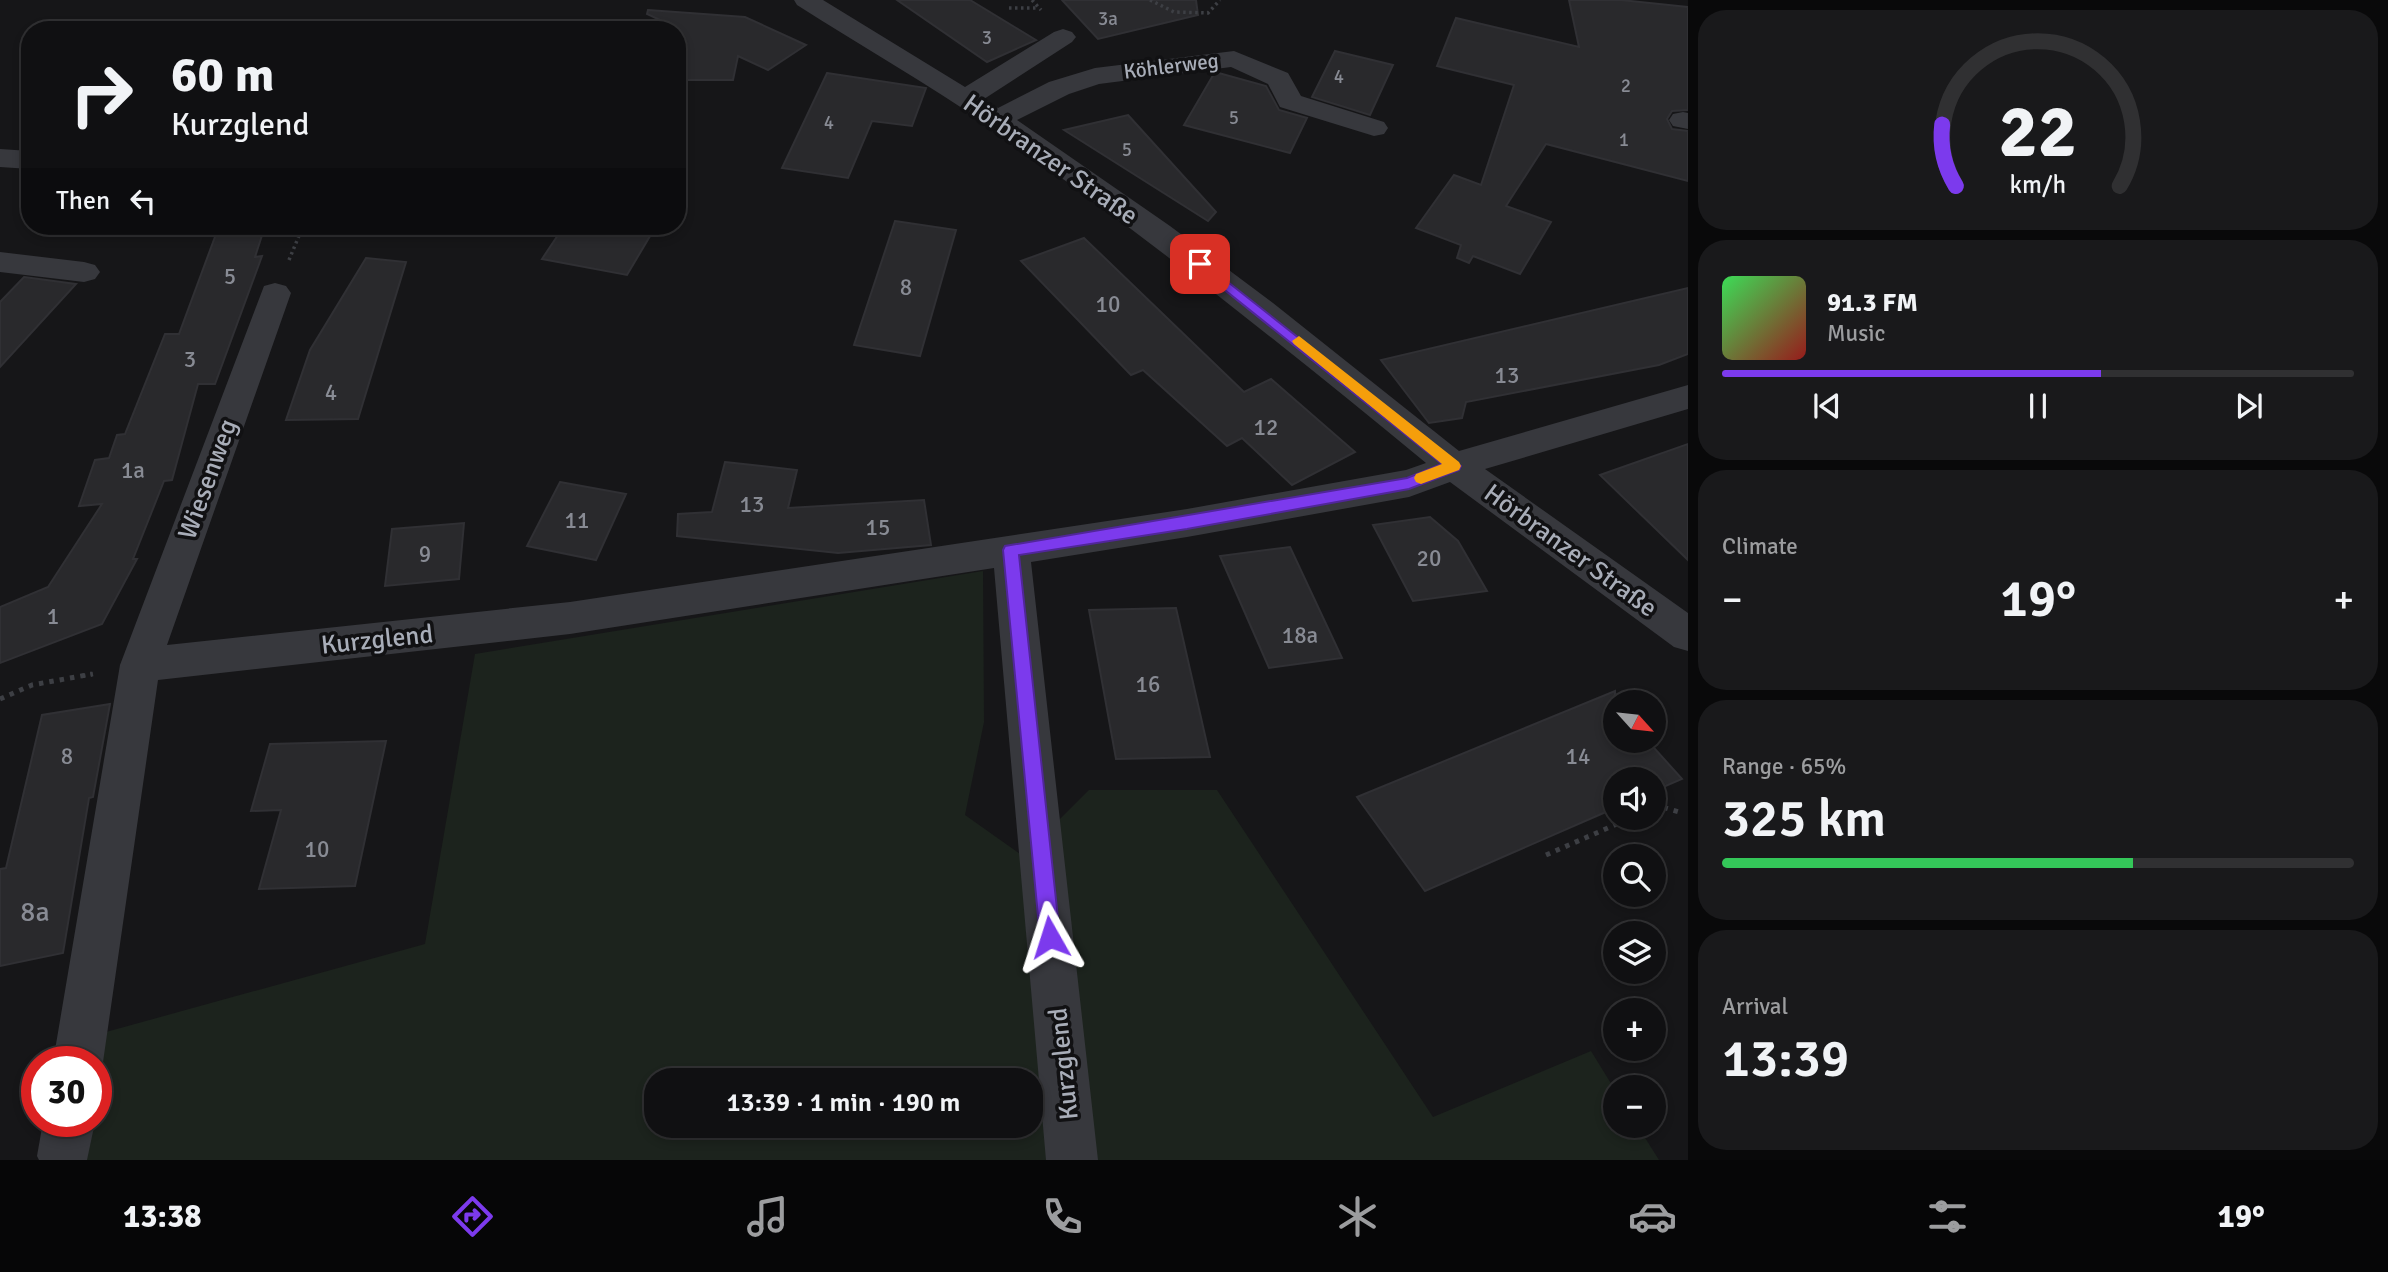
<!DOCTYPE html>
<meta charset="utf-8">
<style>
:root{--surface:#101012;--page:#19191b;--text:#f1f3f6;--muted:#9c9d9f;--line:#303032;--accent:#7c3aed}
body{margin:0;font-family:Signika,sans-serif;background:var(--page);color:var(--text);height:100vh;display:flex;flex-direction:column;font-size:26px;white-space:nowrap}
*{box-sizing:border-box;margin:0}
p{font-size:23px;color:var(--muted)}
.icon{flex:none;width:38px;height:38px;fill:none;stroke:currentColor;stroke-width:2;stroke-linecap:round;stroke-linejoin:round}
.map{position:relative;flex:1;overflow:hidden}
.sheet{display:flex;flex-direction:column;gap:10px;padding:10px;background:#09090a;width:700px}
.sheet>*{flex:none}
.banner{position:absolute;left:21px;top:21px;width:665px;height:214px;border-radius:28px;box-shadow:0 4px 10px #0003,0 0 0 2px var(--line);background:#101012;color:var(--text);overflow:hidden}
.needle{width:46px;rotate:117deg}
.buttons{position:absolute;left:1603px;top:690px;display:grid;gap:14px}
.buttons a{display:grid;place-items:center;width:63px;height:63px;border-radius:50%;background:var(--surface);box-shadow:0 4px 10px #0003,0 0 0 2px var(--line);font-size:35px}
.speed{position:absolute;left:21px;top:1046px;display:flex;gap:14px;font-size:35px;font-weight:700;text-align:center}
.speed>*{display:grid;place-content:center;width:91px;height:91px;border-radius:50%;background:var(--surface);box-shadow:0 4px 10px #0003,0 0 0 2px var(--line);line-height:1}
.speed .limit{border:10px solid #d22;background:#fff;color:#111}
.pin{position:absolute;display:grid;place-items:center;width:60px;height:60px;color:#fff;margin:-30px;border-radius:14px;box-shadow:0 4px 10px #0006}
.me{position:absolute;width:77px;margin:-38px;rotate:354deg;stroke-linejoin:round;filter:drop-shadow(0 0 5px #0008)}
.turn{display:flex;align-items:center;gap:24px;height:147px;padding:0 35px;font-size:32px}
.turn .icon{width:91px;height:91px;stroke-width:2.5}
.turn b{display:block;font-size:49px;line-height:60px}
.then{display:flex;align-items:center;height:66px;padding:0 35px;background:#0003;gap:14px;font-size:26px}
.big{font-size:52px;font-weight:600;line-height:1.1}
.sheet .tile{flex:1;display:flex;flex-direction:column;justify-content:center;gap:10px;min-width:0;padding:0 24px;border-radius:28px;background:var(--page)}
.sheet .dial{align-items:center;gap:0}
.dial svg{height:182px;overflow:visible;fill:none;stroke:var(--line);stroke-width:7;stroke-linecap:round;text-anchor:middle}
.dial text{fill:var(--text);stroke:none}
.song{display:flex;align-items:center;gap:21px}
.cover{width:84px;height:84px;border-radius:10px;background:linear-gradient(135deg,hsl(130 70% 55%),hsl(0 70% 35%))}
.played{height:7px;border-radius:4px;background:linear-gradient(90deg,var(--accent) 60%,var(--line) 60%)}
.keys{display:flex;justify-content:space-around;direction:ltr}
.heat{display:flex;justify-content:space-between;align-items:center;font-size:38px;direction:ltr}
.charge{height:10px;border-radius:5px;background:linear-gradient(90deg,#34c759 65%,var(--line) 0)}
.trip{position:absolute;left:644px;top:1068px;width:399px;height:70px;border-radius:28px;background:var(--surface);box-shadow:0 4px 10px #0003,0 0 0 2px var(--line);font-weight:600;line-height:70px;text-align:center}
.tabs{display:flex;height:112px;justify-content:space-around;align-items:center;background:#060607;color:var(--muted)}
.tabs .icon{width:49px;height:49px}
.tabs .current{color:var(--accent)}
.tabs b{font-size:32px;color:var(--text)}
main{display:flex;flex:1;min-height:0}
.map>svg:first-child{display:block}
.green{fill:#1c231d;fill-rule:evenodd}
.building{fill:#29292c;stroke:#303034;stroke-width:2}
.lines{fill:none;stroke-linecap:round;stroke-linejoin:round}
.path-far2{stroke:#3d3f44;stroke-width:3.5;stroke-dasharray:2.5 3.5;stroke-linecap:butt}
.path-far1{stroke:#3d3f44;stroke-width:4.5;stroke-dasharray:3.5 5;stroke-linecap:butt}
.path{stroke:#3d3f44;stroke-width:5;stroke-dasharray:4.5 6;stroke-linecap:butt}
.minor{fill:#37383d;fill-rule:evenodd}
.route{fill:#7c3aed;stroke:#51269a;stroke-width:2}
.slow{fill:#f59e0b}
.labels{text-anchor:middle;stroke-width:7;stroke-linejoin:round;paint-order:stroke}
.far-number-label{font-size:19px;fill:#888b94}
.far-street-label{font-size:21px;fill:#a8adb8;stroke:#111113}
.number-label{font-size:23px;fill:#888b94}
.street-label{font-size:26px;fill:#a8adb8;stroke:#111113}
.near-number-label{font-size:28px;fill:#888b94}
</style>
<main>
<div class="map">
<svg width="1688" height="1160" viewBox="0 0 1688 1160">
<rect width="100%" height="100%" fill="#161618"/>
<path class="green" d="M983,571L984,722L965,815L1023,856L1089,790H1217L1433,1117L1591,1051L1615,1090V1125H1637L1659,1160H83L90,1122H96V1086L106,1032L425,944L475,654ZM656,1080H1031V1125H656Z"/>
<g class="building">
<path d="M897,0H970L1036,40L987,62Z"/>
<path d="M1062,0H1196L1198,15L1098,39Z"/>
<path d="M1569,0H1621L1688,7V110L1672,111L1667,119L1672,129L1688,131V181L1546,144L1506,206L1551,222L1520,274L1473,256L1469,263L1457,258L1461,245L1416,228L1454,175L1481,185L1514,85L1437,66L1456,18L1579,47Z"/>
<path d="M648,10L745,17L806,45L768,70L738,56L733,80H677V28L647,14Z"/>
<path d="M1335,51L1393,65L1370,115L1312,97Z"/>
<path d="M1215,72L1266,86L1279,110L1307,118L1290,153L1184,125Z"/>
<path d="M827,73L926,88L912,126L872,121L848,178L782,168Z"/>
<path d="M1128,115L1216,212L1208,221L1064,130Z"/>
<path d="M895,221L956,230L920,356L854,345Z"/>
<path d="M219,226H265L255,257L262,256L215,384H198L172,480L164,481L133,559H137L102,624L0,663V607L48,587L102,504L79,506L95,460L109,458L117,435L125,434L165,334H179Z"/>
<path d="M564,226H656L627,275L542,259Z"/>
<path d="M1084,238L1244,392L1271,379L1355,452L1292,485L1242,438L1227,446L1143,370L1131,375L1021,261Z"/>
<path d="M366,258L406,262L358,419L286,420L310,350Z"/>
<path d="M24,277L76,284L0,367V302Z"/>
<path d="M1688,288V354L1659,365L1466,402L1462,418L1429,423L1381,360Z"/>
<path d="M1688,444V560L1600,475Z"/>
<path d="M725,462L797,470L788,508L924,500L931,545L838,553L677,536L678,514L712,512Z"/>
<path d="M560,482L626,494L596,560L527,546Z"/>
<path d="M1430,517L1458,541L1487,591L1413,601L1373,525Z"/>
<path d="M464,523L459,579L385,586L392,529Z"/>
<path d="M1290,547L1342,658L1269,668L1220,556Z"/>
<path d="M1176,608L1210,757L1116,759L1089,610Z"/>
<path d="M1615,691V740H1647L1682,779L1654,791V779H1615V808L1425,891L1357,797Z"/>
<path d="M110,704L93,797L89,798L63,953L0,966V869L6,868L42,715Z"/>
<path d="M386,741L355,886L259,889L281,810L251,811L270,744Z"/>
</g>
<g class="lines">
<g class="path-far2">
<path d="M1032,0L1041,10"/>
<path d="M1150,0L1174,12L1208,13L1220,0"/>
<path d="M1009,8H1038"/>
<path d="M289,260L303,226"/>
</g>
<path class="path-far1" d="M82,676L93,674"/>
<g class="path">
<path d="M0,699L32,685L92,674"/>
<path d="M1654,809L1659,806L1679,812"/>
<path d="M1546,855L1633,817"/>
</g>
<g class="minor">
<path d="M794,0H823L965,87L1054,32L1063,29L1072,32L1076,37L1072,42L984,99L998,108L1049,82L1095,68L1234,51L1288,73L1301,96L1384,122L1388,128L1384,134L1374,136L1280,107L1268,84L1231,67L1099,84L1069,94L1017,120L1170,226L1273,303L1459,451L1688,385V409L1485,469L1688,613V651L1674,647L1450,482L1409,497L1187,537L1031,562L1098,1160H1046L994,568L570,634L158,680L103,1062L96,1078V1062H53L120,665L264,286L275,283L286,286L291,293L167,645L570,602L1187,509L1406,470L1426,463C1284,346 1141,232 990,127C928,84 861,46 797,5Z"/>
<path d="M1683,112L1688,113V129L1673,126L1669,120L1673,114Z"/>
<path d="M0,149L30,151V169L0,167Z"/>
<path d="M0,252L84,262L95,265L100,272L95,279L84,282L0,272Z"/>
<path d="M43,1122H95L87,1160H39L37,1156Z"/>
</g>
</g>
<path class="route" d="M1200,260L1461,466L1459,470L1409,489L1187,529L1019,555L1060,937L1057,944L1050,947L1043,944L1040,937L1003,550L1005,546L1407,478L1442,464L1196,267L1194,264Z"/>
<path class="slow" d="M1299,336L1459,462L1461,466L1459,470L1421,484L1416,482L1414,478L1416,474L1442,464L1294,344L1292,341Z"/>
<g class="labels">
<g class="far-number-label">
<text x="1108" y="25">3a</text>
<text x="987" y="44">3</text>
<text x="1339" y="83">4</text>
<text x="1626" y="92">2</text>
<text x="1234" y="124">5</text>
<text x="829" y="129">4</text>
<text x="1624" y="146">1</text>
<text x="1127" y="156">5</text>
</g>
<g class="far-street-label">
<text transform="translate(1171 66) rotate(-7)" y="7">Köhlerweg</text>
</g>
<g class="number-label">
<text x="230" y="284">5</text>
<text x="906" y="295">8</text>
<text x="1108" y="312">10</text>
<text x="190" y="367">3</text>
<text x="1507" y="383">13</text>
<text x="331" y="400">4</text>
<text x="1266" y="435">12</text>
<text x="133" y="478">1a</text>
<text x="752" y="512">13</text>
<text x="577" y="528">11</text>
<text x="878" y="535">15</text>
<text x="425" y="562">9</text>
<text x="1429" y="566">20</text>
<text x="53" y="624">1</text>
<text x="1300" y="643">18a</text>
<text x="1148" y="692">16</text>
<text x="67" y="764">8</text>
<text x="1578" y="764">14</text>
<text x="317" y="857">10</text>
</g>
<g class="street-label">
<text transform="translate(1051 159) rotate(35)" y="9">Hörbranzer Straße</text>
<text transform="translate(207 479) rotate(-70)" y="9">Wiesenweg</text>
<text transform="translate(1571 550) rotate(36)" y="9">Hörbranzer Straße</text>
<text transform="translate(377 639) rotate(-6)" y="9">Kurzglend</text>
<text transform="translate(1063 1064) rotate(-96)" y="9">Kurzglend</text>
</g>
<g class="near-number-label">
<text x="35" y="921">8a</text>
</g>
</g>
</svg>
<div class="buttons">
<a><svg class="needle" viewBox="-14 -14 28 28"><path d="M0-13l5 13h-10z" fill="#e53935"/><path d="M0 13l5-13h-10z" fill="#9c9d9f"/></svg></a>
<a><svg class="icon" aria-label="sound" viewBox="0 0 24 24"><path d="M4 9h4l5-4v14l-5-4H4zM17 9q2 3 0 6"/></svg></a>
<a><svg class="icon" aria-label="search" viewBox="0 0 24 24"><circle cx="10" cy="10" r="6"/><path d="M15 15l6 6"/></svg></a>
<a><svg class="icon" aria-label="layers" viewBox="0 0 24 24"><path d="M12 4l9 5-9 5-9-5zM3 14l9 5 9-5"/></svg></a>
<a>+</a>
<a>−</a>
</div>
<div class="speed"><div class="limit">30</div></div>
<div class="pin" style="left:1200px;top:264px;background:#d93025"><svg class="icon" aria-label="arrive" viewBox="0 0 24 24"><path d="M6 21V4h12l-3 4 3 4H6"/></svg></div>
<svg class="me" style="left:1050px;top:937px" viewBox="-20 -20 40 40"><path d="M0-17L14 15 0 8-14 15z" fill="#7c3aed" stroke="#fff" stroke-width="4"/></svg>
<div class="trip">13:39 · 1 min · 190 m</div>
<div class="banner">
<div class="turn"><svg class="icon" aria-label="right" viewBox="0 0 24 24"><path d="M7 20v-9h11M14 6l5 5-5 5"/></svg><div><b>60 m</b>Kurzglend</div></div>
<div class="then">Then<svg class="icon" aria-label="left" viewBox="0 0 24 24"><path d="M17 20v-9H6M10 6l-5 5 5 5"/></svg></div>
</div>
</div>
<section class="sheet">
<div class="tile dial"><svg viewBox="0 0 100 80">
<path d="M14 69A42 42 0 1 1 86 69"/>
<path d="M14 69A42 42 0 0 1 8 42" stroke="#7c3aed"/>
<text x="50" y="56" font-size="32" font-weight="700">22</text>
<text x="50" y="72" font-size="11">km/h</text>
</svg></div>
<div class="tile">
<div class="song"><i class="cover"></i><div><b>91.3 FM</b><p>Music</p></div></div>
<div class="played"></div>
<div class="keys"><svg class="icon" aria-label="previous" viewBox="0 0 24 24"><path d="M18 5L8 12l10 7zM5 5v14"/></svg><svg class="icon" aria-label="pause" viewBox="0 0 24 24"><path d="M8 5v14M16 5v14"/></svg><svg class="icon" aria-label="next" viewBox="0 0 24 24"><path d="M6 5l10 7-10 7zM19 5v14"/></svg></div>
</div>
<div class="tile"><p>Climate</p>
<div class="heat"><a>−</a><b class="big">19°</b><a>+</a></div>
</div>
<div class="tile"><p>Range · 65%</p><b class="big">325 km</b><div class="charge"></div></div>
<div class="tile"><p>Arrival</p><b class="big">13:39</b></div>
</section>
</main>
<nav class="tabs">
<b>13:38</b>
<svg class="icon current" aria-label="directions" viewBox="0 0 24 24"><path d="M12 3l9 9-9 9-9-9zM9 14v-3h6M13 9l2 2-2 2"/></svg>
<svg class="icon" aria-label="music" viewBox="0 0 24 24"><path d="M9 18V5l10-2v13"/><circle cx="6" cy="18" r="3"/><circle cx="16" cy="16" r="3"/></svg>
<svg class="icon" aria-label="phone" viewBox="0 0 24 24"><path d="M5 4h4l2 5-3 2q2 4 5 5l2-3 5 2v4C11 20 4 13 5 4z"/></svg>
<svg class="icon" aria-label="climate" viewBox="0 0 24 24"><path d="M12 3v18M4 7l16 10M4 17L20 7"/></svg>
<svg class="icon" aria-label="car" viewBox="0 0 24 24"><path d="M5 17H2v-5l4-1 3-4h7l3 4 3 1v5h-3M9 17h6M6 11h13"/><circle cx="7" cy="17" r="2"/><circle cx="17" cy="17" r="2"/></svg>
<svg class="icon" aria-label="filters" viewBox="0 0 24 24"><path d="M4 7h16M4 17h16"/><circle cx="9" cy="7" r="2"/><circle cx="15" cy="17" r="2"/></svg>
<b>19°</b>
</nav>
